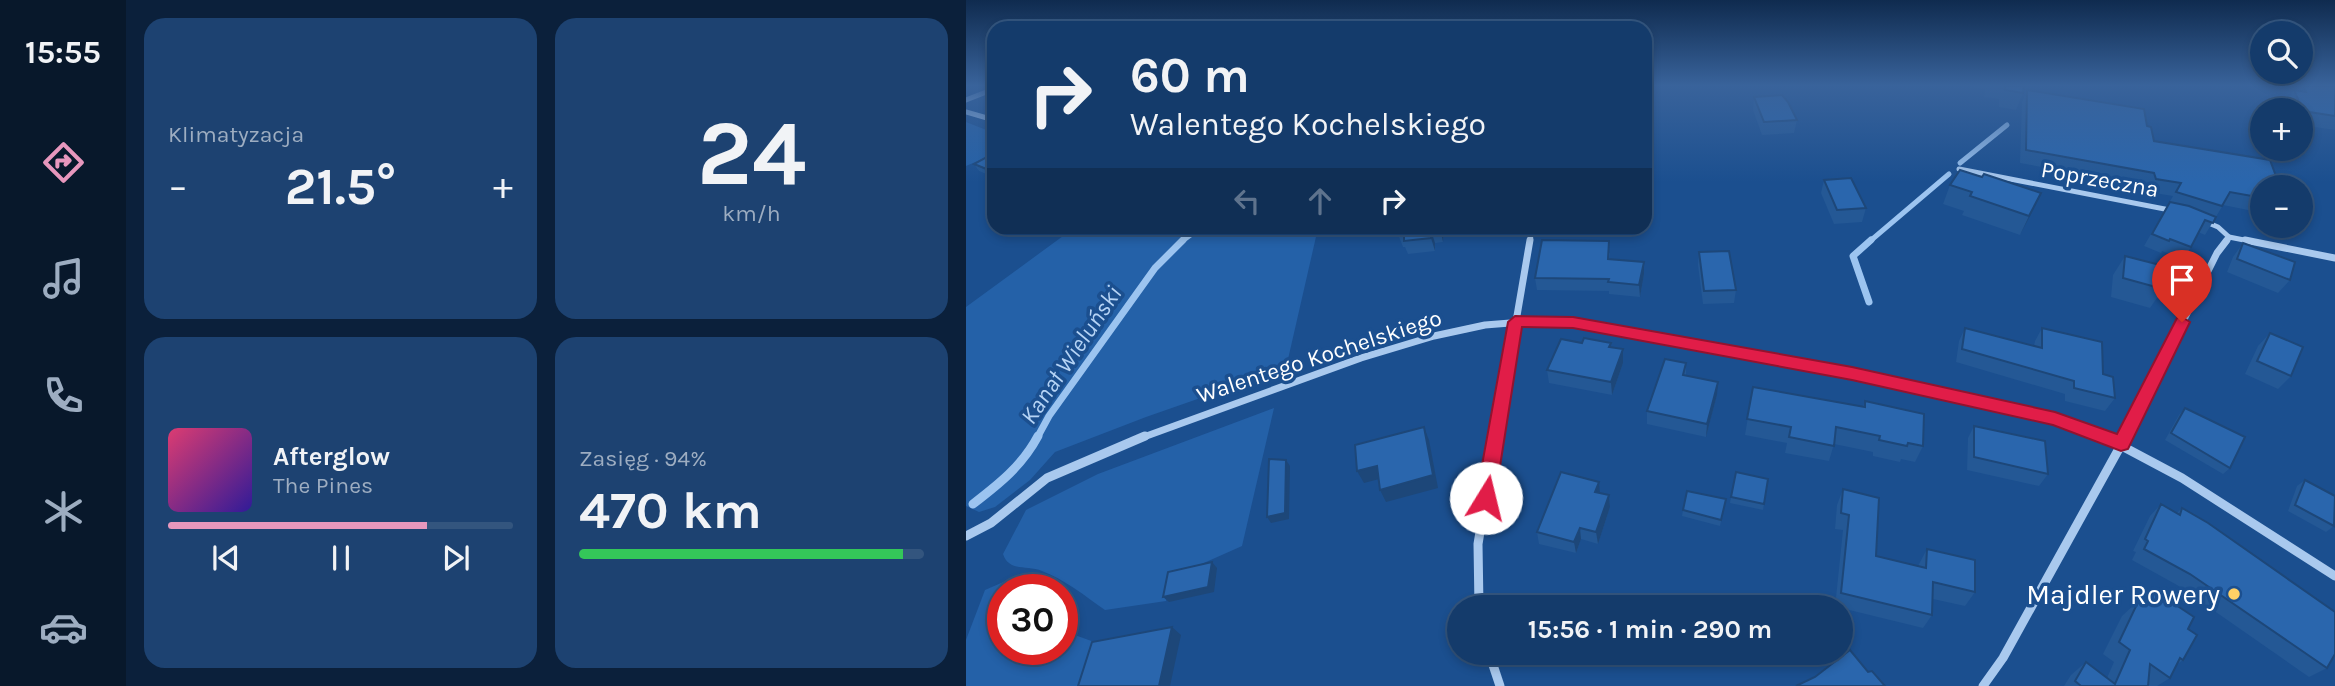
<!DOCTYPE html>
<html lang="pl">
<meta charset="utf-8">
<style>
:root{--surface:#143b6b;--page:#1d4271;--text:#f1f3f6;--muted:#9dadc1;--line:#33557e;--accent:#e797bd}
body{margin:0;font-family:Karla,sans-serif;background:var(--page);color:var(--text);height:100vh;display:flex;flex-direction:column;font-size:26px;white-space:nowrap}
*{box-sizing:border-box;margin:0}
p{font-size:23px;color:var(--muted)}
.icon{flex:none;width:38px;height:38px;fill:none;stroke:currentColor;stroke-width:2;stroke-linecap:round;stroke-linejoin:round}
.map{position:relative;flex:1;overflow:hidden}
.panel{display:flex;flex-direction:column;gap:18px;padding:18px;background:#0b203b;width:840px}
.panel>*{flex:none}
.hud{position:absolute;left:21px;top:21px;width:665px;height:214px;border-radius:21px;box-shadow:0 4px 10px #0003,0 0 0 2px var(--line);background:#143b6b;color:var(--text);overflow:hidden}
.buttons{position:absolute;left:1284px;top:21px;display:grid;gap:14px}
.buttons a{display:grid;place-items:center;width:63px;height:63px;border-radius:50%;background:var(--surface);box-shadow:0 4px 10px #0003,0 0 0 2px var(--line);font-size:35px}
.speed{position:absolute;left:21px;top:574px;display:flex;gap:14px;font-size:35px;font-weight:700;text-align:center}
.speed>*{display:grid;place-content:center;width:91px;height:91px;border-radius:50%;background:var(--surface);box-shadow:0 4px 10px #0003,0 0 0 2px var(--line);line-height:1}
.speed .limit{border:10px solid #d22;background:#fff;color:#111}
.pin{position:absolute;display:grid;place-items:center;width:60px;height:60px;color:#fff;margin:-72px -30px;border-radius:50% 50% 50% 0;rotate:-45deg;box-shadow:0 0 7px #0007}
.pin .icon{rotate:45deg}
.me{position:absolute;width:77px;margin:-38px;rotate:9deg;stroke-linejoin:round;filter:drop-shadow(0 0 5px #0008)}
.turn{display:flex;align-items:center;gap:24px;height:147px;padding:0 28px;font-size:32px}
.turn .icon{width:91px;height:91px;stroke-width:2.5}
.turn b{display:block;font-size:49px;line-height:60px}
.lanes{display:flex;align-items:center;height:66px;padding:0 28px;background:#0003;justify-content:center;gap:35px;direction:ltr}
.lanes .off{opacity:.35}
.big{font-size:52px;font-weight:700;line-height:1.1}
.panel .widget{flex:1;display:flex;flex-direction:column;justify-content:center;gap:10px;min-width:0;padding:0 24px;border-radius:21px;background:var(--page)}
.panel .dial{align-items:center;gap:0}
.dial b{font-size:91px;line-height:1}
.song{display:flex;align-items:center;gap:21px}
.cover{width:84px;height:84px;border-radius:10px;background:linear-gradient(135deg,hsl(340 70% 55%),hsl(250 70% 35%))}
.played{height:7px;border-radius:4px;background:linear-gradient(90deg,var(--accent) 75%,var(--line) 75%)}
.keys{display:flex;justify-content:space-around;direction:ltr}
.heat{display:flex;justify-content:space-between;align-items:center;font-size:38px;direction:ltr}
.charge{height:10px;border-radius:5px;background:linear-gradient(90deg,#34c759 94%,var(--line) 0)}
.panel .tiles{flex:1;display:grid;gap:18px;grid-template-columns:repeat(2,1fr)}
.trip{position:absolute;left:481px;top:595px;width:406px;height:70px;border-radius:35px;background:var(--surface);box-shadow:0 4px 10px #0003,0 0 0 2px var(--line);font-weight:700;line-height:70px;text-align:center}
main{display:flex;flex:1;min-height:0}
.dock{display:flex;flex-direction:column;width:126px;justify-content:space-around;align-items:center;background:#08182b;color:var(--muted)}
.dock .icon{width:49px;height:49px}
.dock .on{color:var(--accent)}
.dock b{font-size:32px;color:var(--text)}
.map>svg:first-child{display:block}
.green{fill:#2461a8}
.lines{fill:none;stroke-linecap:round;stroke-linejoin:round}
.stream-far2{stroke:#9cc4f0;stroke-width:5}
.stream-far1{stroke:#9cc4f0;stroke-width:7}
.stream{stroke:#9cc4f0;stroke-width:9}
.street-far2{stroke:#a9c9ee;stroke-width:5}
.street-far1{stroke:#a9c9ee;stroke-width:7}
.street{stroke:#a9c9ee;stroke-width:9}
.wall{fill:#245895}
.shaded-wall{fill:#1d4779}
.building{fill:#2a66ad;stroke:#1d4779;stroke-width:2}
.route{fill:#e11d48;stroke:#92132f;stroke-width:2}
.poi-dot{fill:#ffd166;stroke:#1b4f8f;stroke-width:2.5}
.labels{text-anchor:middle;stroke-width:7;stroke-linejoin:round;paint-order:stroke}
.street-label{font-size:23px;fill:#fff;stroke:#1b4f8f}
.water-label{font-size:24px;font-style:italic;fill:#b5d3f5;stroke:#1b4f8f}
.near-poi-label{font-size:28px;fill:#fff;stroke:#1b4f8f;text-anchor:end}
</style>
<main>
<nav class="dock">
<b>15:55</b>
<svg class="icon on" aria-label="directions" viewBox="0 0 24 24"><path d="M12 3l9 9-9 9-9-9zM9 14v-3h6M13 9l2 2-2 2"/></svg>
<svg class="icon" aria-label="music" viewBox="0 0 24 24"><path d="M9 18V5l10-2v13"/><circle cx="6" cy="18" r="3"/><circle cx="16" cy="16" r="3"/></svg>
<svg class="icon" aria-label="phone" viewBox="0 0 24 24"><path d="M5 4h4l2 5-3 2q2 4 5 5l2-3 5 2v4C11 20 4 13 5 4z"/></svg>
<svg class="icon" aria-label="climate" viewBox="0 0 24 24"><path d="M12 3v18M4 7l16 10M4 17L20 7"/></svg>
<svg class="icon" aria-label="car" viewBox="0 0 24 24"><path d="M5 17H2v-5l4-1 3-4h7l3 4 3 1v5h-3M9 17h6M6 11h13"/><circle cx="7" cy="17" r="2"/><circle cx="17" cy="17" r="2"/></svg>
</nav>
<section class="panel">
<div class="tiles">
<div class="widget"><p>Klimatyzacja</p>
<div class="heat"><a>−</a><b class="big">21.5°</b><a>+</a></div>
</div>
<div class="widget dial"><b>24</b><p>km/h</p></div>
<div class="widget">
<div class="song"><i class="cover"></i><div><b>Afterglow</b><p>The Pines</p></div></div>
<div class="played"></div>
<div class="keys"><svg class="icon" aria-label="previous" viewBox="0 0 24 24"><path d="M18 5L8 12l10 7zM5 5v14"/></svg><svg class="icon" aria-label="pause" viewBox="0 0 24 24"><path d="M8 5v14M16 5v14"/></svg><svg class="icon" aria-label="next" viewBox="0 0 24 24"><path d="M6 5l10 7-10 7zM19 5v14"/></svg></div>
</div>
<div class="widget"><p>Zasięg · 94%</p><b class="big">470 km</b><div class="charge"></div></div>
</div>
</section>
<div class="map">
<svg width="1369" height="686" viewBox="0 0 1369 686">
<rect width="100%" height="100%" fill="#1b4f8f"/>
<g class="green">
<path d="M0,122L28,133V154L0,166Z"/>
<path d="M108,228H352L320,368L180,417L89,452L64,480L29,507L13,512L0,506V307Z"/>
<path d="M308,408L276,546L204,578L200,601L139,610C119,596 98,579 76,571C61,565 43,572 37,554L60,510L132,474Z"/>
<path d="M42,580L52,582L67,590H37V649H96V624L106,634L131,643L113,686H0V640L19,590Z"/>
</g>
<g class="lines">
<g class="stream-far2">
<path d="M994,163L1041,125"/>
<path d="M215,242L234,228"/>
<path d="M903,242L983,174"/>
</g>
<g class="stream-far1">
<path d="M903,302L887,256L905,240"/>
<path d="M71,438L83,416L189,268L217,240"/>
</g>
<path class="stream" d="M7,504C33,484 56,466 72,436"/>
<g class="street-far2">
<path d="M0,100L28,89"/>
<path d="M0,112L28,120"/>
<path d="M993,169L1209,211"/>
<path d="M1240,222L1252,227L1263,237"/>
<path d="M564,242L566,228"/>
<path d="M1259,242L1263,237L1288,242"/>
</g>
<g class="street-far1">
<path d="M1279,240L1369,258"/>
<path d="M175,438L395,358L468,336L519,325L584,320L886,373L1028,404L1116,427L1141,438"/>
<path d="M530,438L564,240"/>
<path d="M1159,438L1251,253L1261,240"/>
</g>
<g class="street">
<path d="M1137,436L1216,478L1369,576"/>
<path d="M0,536L25,523L81,478L179,436"/>
<path d="M513,607L512,544L530,436"/>
<path d="M523,653L534,686"/>
<path d="M1017,686L1037,658L1160,436"/>
</g>
</g>
<g class="wall">
<path d="M1003,86H1058L1057,93L1050,110L1033,107V99L1018,97L1019,89Z"/>
<path d="M1333,86H1369V130L1335,125V110H1322L1319,103L1328,90H1330Z"/>
<path d="M1061,90L1181,126L1188,141L1297,187V213L1257,205L1239,235L1232,232L1225,247L1217,259L1196,251L1195,253L1178,246L1207,196L1182,192L1180,186L1054,163L1056,102Z"/>
<path d="M788,97L831,120L828,133L796,135L787,110Z"/>
<path d="M28,153V177L13,171L8,164Z"/>
<path d="M1016,177L1075,193L1054,235L996,215L998,211L977,204L984,185Z"/>
<path d="M858,180L900,208L896,222L868,224L855,193Z"/>
<path d="M433,228H478L477,242L469,243V251L442,254L439,247H437L432,234Z"/>
<path d="M1277,243L1324,280L1312,293L1261,272L1267,257Z"/>
<path d="M733,252L770,290L768,303L737,304L732,265Z"/>
<path d="M644,253L643,260L678,262V274L674,297L643,294V291L571,290L569,278Z"/>
<path d="M1159,256L1197,289L1184,308L1145,297L1147,275Z"/>
<path d="M999,328L1068,346L1069,341L1076,328L1137,374L1149,398L1139,411L1099,401V394L990,362L993,341Z"/>
<path d="M1304,333L1325,376L1312,389L1279,374L1292,346Z"/>
<path d="M645,347L657,363L646,395L583,383L581,370Z"/>
<path d="M720,363V375L751,395L740,437L681,424V411Z"/>
<path d="M787,387L897,407L899,401L957,446L949,462L935,459L934,462L907,456V452L868,444L863,461L819,453L821,443L779,435Z"/>
<path d="M1219,408L1264,468L1257,474L1199,440L1213,415Z"/>
<path d="M1008,426L1082,474L1073,486L1001,470L1002,438Z"/>
<path d="M770,472L802,479L797,510L764,503Z"/>
<path d="M1339,480L1368,526L1360,532L1322,511L1331,486Z"/>
<path d="M877,489L910,556L952,566L961,549L1009,592L999,606L967,599L966,615L957,628L875,608V607H869L877,530L869,529L871,505Z"/>
<path d="M634,493L643,495L644,507L632,544L615,539L610,553L573,544L571,532Z"/>
<path d="M1195,504L1211,513L1216,508L1361,668L1343,677L1211,585L1166,560L1170,552L1167,551L1184,516Z"/>
<path d="M759,505L754,526L716,516L717,510Z"/>
<path d="M1183,591L1222,629L1217,660L1210,665L1204,678L1191,686H1098L1105,675L1120,662L1141,678L1148,662L1137,654L1156,616Z"/>
</g>
<g class="shaded-wall">
<path d="M1075,193L1066,212L1054,235L1063,216Z"/>
<path d="M474,228H478L477,242Z"/>
<path d="M465,230L469,243V251L465,238Z"/>
<path d="M678,262V274L674,297L673,285Z"/>
<path d="M657,349V363L646,395L645,382Z"/>
<path d="M752,382L751,395L740,437L741,424Z"/>
<path d="M458,427L463,440L472,488L420,502L414,490Z"/>
<path d="M320,460L324,466L323,519L305,523L301,517Z"/>
<path d="M411,466L417,478L398,483L391,471Z"/>
<path d="M633,482L634,494L629,492Z"/>
<path d="M643,495L644,507L632,544L630,532Z"/>
<path d="M614,528L615,539L610,553L608,542Z"/>
<path d="M246,562L251,568L248,592L203,602L197,597Z"/>
<path d="M206,627L215,635L204,686H193Z"/>
</g>
<g class="building">
<path d="M1039,86H1058L1057,93L1039,90Z"/>
<path d="M1338,86H1369V116L1337,111L1328,90L1340,92Z"/>
<path d="M1061,90L1178,109L1181,126L1185,127L1188,141L1304,160L1314,187H1297V198L1264,192L1256,206L1210,192L1215,183L1190,179L1188,173L1060,150Z"/>
<path d="M816,95L822,102L831,120L798,122L788,97Z"/>
<path d="M28,153V172L8,164Z"/>
<path d="M994,170L1016,177L1018,174L1075,193L1063,216L1004,196L1006,192L984,185Z"/>
<path d="M885,178L900,208L871,210L858,180Z"/>
<path d="M1204,202L1223,206L1250,217L1247,223L1239,220L1225,247L1204,239L1203,241L1186,234Z"/>
<path d="M433,228H474L465,230V238L438,241V233L432,234Z"/>
<path d="M576,240L643,241L642,259L678,262L673,285L642,282L643,279L569,278Z"/>
<path d="M1277,243L1329,262L1324,280L1271,259Z"/>
<path d="M763,251L770,290L738,291L733,252Z"/>
<path d="M1159,256L1198,266L1197,289L1157,278Z"/>
<path d="M999,328L1076,348V328L1136,342L1137,374L1147,377L1149,398L1108,388V381L996,349Z"/>
<path d="M1304,333L1337,347L1325,376L1291,361Z"/>
<path d="M618,338L645,343L643,347L657,349L645,382L581,370L595,339L616,343Z"/>
<path d="M699,359L720,363L717,375L752,382L741,424L681,411Z"/>
<path d="M787,387L899,407V401L958,414L957,446L942,443L941,446L913,440L914,436L870,427L868,446L823,437L825,427L781,419Z"/>
<path d="M1219,408L1279,437L1264,468L1205,433Z"/>
<path d="M1008,426L1079,441L1082,474L1008,457Z"/>
<path d="M458,427L467,475L414,490L411,466L391,471L389,445Z"/>
<path d="M303,459L320,460L319,513L301,517Z"/>
<path d="M595,472L633,482L629,492L643,495L630,532L614,528L608,542L571,532Z"/>
<path d="M770,472L802,479L798,504L765,497Z"/>
<path d="M1339,480L1369,496L1368,526L1329,505Z"/>
<path d="M877,489L913,498L910,556L960,568L961,549L1009,560V592L967,582L966,615L875,593L883,515L875,513Z"/>
<path d="M721,491L760,499L755,520L717,510Z"/>
<path d="M1195,504L1214,515L1216,508L1242,523L1369,612V654L1361,668L1224,574L1178,549L1182,541L1179,539Z"/>
<path d="M246,562L242,587L197,597L202,572Z"/>
<path d="M1183,591H1189L1228,617L1222,629L1231,635L1217,660L1214,658L1204,678L1184,664L1182,686H1115L1109,681L1120,662L1149,684L1164,650L1153,642L1172,602Z"/>
<path d="M206,627L193,686H112L126,642Z"/>
<path d="M884,650L902,672L906,671L919,686H830L849,677Z"/>
</g>
<linearGradient id="sky" x2="0" y2="1"><stop stop-color="#0f2b4f"/><stop offset="0.47" stop-color="#39639b"/><stop offset="1" stop-color="#39639b" stop-opacity="0"/></linearGradient>
<rect width="1369" height="182" fill="url(#sky)"/>
<path class="route" d="M549,316L607,317L886,367L1089,412L1151,434L1211,318L1216,317L1224,322L1162,449L1155,451L1087,425L886,380L607,328L556,327L529,498L526,504L520,507L513,504L510,498L542,322Z"/>
<circle class="poi-dot" cx="1268" cy="594" r="7"/>
<g class="labels">
<g class="street-label">
<text transform="translate(1134 179) rotate(10)" y="8">Poprzeczna</text>
<text transform="translate(353 356) rotate(-18)" y="8">Walentego Kochelskiego</text>
</g>
<g class="water-label">
<text transform="translate(105 355) rotate(-56)" y="8">Kanał Wieluński</text>
</g>
<g class="near-poi-label">
<text x="1254" y="604">Majdler Rowery</text>
</g>
</g>
</svg>
<div class="buttons">
<a><svg class="icon" aria-label="search" viewBox="0 0 24 24"><circle cx="10" cy="10" r="6"/><path d="M15 15l6 6"/></svg></a>
<a>+</a>
<a>−</a>
</div>
<div class="speed"><div class="limit">30</div></div>
<div class="pin" style="left:1216px;top:322px;background:#d93025"><svg class="icon" aria-label="arrive" viewBox="0 0 24 24"><path d="M6 21V4h12l-3 4 3 4H6"/></svg></div>
<svg class="me" style="left:520px;top:498px" viewBox="-20 -20 40 40"><circle r="19" fill="#fff"/><path d="M0-13L10 11 0 6-10 11z" fill="#e11d48"/></svg>
<div class="trip">15:56 · 1 min · 290 m</div>
<div class="hud">
<div class="turn"><svg class="icon" aria-label="right" viewBox="0 0 24 24"><path d="M7 20v-9h11M14 6l5 5-5 5"/></svg><div><b>60 m</b>Walentego Kochelskiego</div></div>
<div class="lanes"><svg class="icon off" aria-label="left" viewBox="0 0 24 24"><path d="M17 20v-9H6M10 6l-5 5 5 5"/></svg><svg class="icon off" aria-label="ahead" viewBox="0 0 24 24"><path d="M12 20V5M6 11l6-6 6 6"/></svg><svg class="icon" aria-label="right" viewBox="0 0 24 24"><path d="M7 20v-9h11M14 6l5 5-5 5"/></svg></div>
</div>
</div>
</main>
